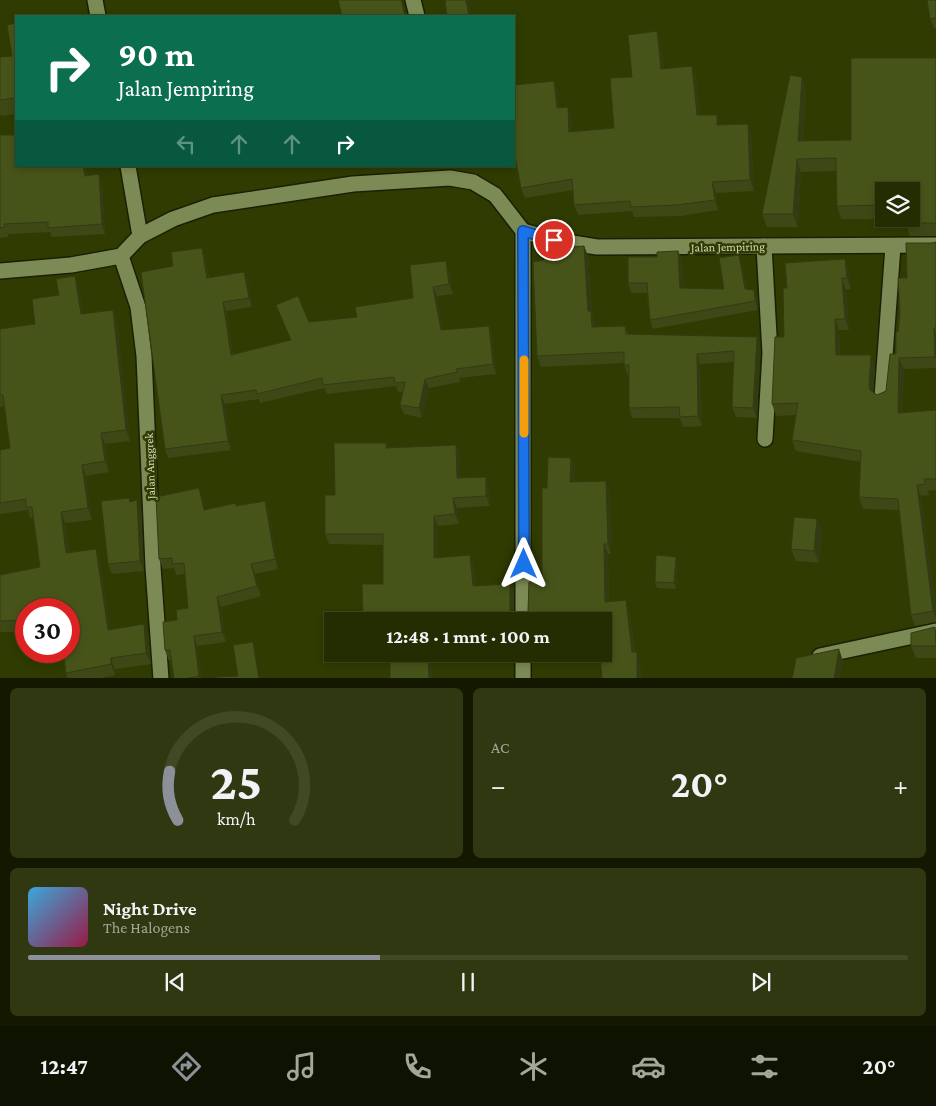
<!DOCTYPE html>
<html lang="id">
<meta charset="utf-8">
<style>
:root{--surface:#242c02;--page:#303811;--text:#f1f3f6;--muted:#a3a799;--line:#414824;--accent:#8c9099}
body{margin:0;font-family:"Crimson Pro",serif;background:var(--page);color:var(--text);height:100vh;display:flex;flex-direction:column;font-size:19px;white-space:nowrap}
*{box-sizing:border-box;margin:0}
p{font-size:16px;color:var(--muted)}
.icon{flex:none;width:28px;height:28px;fill:none;stroke:currentColor;stroke-width:2;stroke-linecap:round;stroke-linejoin:round}
.map{position:relative;height:678px;overflow:hidden}
.sheet{display:flex;flex-direction:column;gap:10px;padding:10px;background:#141801;flex:1}
.sheet>*{flex:none}
.hud{position:absolute;left:15px;top:15px;width:500px;height:152px;border-radius:0px;box-shadow:0 2px 8px #0003,0 0 0 1px var(--line);background:#0b6e4f;color:#fff;overflow:hidden}
.fabs{position:absolute;left:875px;top:182px;display:grid;gap:10px}
.fabs a{display:grid;place-items:center;width:45px;height:45px;border-radius:0px;background:var(--surface);box-shadow:0 2px 8px #0003,0 0 0 1px var(--line);font-size:25px}
.speed{position:absolute;left:15px;top:598px;display:flex;gap:10px;font-size:25px;font-weight:700;text-align:center}
.speed>*{display:grid;place-content:center;width:65px;height:65px;border-radius:50%;background:var(--surface);box-shadow:0 2px 8px #0003,0 0 0 1px var(--line);line-height:1}
.speed .limit{border:8px solid #d22;background:#fff;color:#111}
.pin{position:absolute;display:grid;place-items:center;width:42px;height:42px;color:#fff;margin:-21px;border:2px solid #fff;border-radius:50%;box-shadow:0 1px 5px #0007}
.me{position:absolute;width:55px;margin:-28px;rotate:0deg;stroke-linejoin:round;filter:drop-shadow(0 0 4px #0008)}
.turn{display:flex;align-items:center;gap:18px;height:105px;padding:0 20px;font-size:22px}
.turn .icon{width:65px;height:65px;stroke-width:2.5}
.turn b{display:block;font-size:35px;line-height:42px}
.lanes{display:flex;align-items:center;height:48px;padding:0 20px;background:#0003;justify-content:center;gap:25px;direction:ltr}
.lanes .off{opacity:.35}
.big{font-size:38px;font-weight:700;line-height:1.1}
.sheet .card{flex:1;display:flex;flex-direction:column;justify-content:center;gap:8px;min-width:0;padding:0 18px;border-radius:8px;background:var(--page)}
.sheet .dial{align-items:center;gap:0}
.dial svg{height:130px;overflow:visible;fill:none;stroke:var(--line);stroke-width:7;stroke-linecap:round;text-anchor:middle}
.dial text{fill:var(--text);stroke:none}
.song{display:flex;align-items:center;gap:15px}
.cover{width:60px;height:60px;border-radius:8px;background:linear-gradient(135deg,hsl(200 70% 55%),hsl(340 70% 35%))}
.played{height:5px;border-radius:2px;background:linear-gradient(90deg,var(--accent) 40%,var(--line) 40%)}
.keys{display:flex;justify-content:space-around;direction:ltr}
.heat{display:flex;justify-content:space-between;align-items:center;font-size:28px;direction:ltr}
.sheet .tiles{flex:1;display:grid;gap:10px;grid-template-columns:1fr 1fr}
.card:last-child{grid-column:span 2}
.trip{position:absolute;left:324px;top:612px;width:288px;height:50px;border-radius:0px;background:var(--surface);box-shadow:0 2px 8px #0003,0 0 0 1px var(--line);font-weight:700;line-height:50px;text-align:center}
.menu{display:flex;height:80px;justify-content:space-around;align-items:center;background:#0e1201;color:var(--muted)}
.menu .icon{width:35px;height:35px}
.menu .active{color:var(--accent)}
.menu b{font-size:22px;color:var(--text)}
.map>svg:first-child{display:block}
.lines{fill:none;stroke-linecap:round;stroke-linejoin:round}
.minor-casing{stroke:#1a2005;stroke-width:18}
.minor{stroke:#7c8b55;stroke-width:15}
.wall{fill:#3d4816}
.shaded-wall{fill:#323b12}
.building{fill:#475419;stroke:#323b12}
.route-casing{stroke:#114b97;stroke-width:12}
.route{stroke:#1a73e8;stroke-width:9}
.slow{stroke:#f59e0b;stroke-width:9}
.labels{text-anchor:middle;stroke-width:5;stroke-linejoin:round;paint-order:stroke}
.street-label{font-size:12px;fill:#d0d9bc;stroke:#303b02}
</style>
<div class="map">
<svg width="936" height="679" viewBox="0 0 936 679">
<rect width="100%" height="100%" fill="#303b02"/>
<g class="lines">
<g class="minor-casing">
<g id="minor">
<path d="M95,0L98,16"/>
<path d="M413,0L417,16"/>
<path d="M128,166L140,236"/>
<path d="M523,231L554,240L597,247L936,245"/>
<path d="M764,246L770,353L765,439"/>
<path d="M121,256L138,307L144,356L153,567L161,679"/>
<path d="M0,271L71,265L121,256L140,236L173,219L213,205L353,184L450,178L473,182L495,195L523,231V621"/>
<path d="M882,397L893,246"/>
<path d="M820,656L936,631"/>
<path d="M523,679V654"/>
</g>
</g>
<use href="#minor" class="minor"/>
</g>
<g class="wall">
<path d="M936,0V28H934L930,19Z"/>
<path d="M16,23V114L1,116L0,113V57L12,56Z"/>
<path d="M657,31L660,42L664,69L692,66L696,77L700,115L720,125L751,134L754,191L716,193L718,210L681,216L634,217L632,211L578,215L574,205L573,190L525,198L521,188L516,161H514V85L554,81L558,92L559,108L571,118L572,131L614,128L632,77Z"/>
<path d="M936,58V236H910L906,223L911,191H884V219H841L837,206L836,171L801,172L798,227H767L762,214L802,77L806,90L803,141L851,140Z"/>
<path d="M0,135L16,166H85L87,175L102,183L105,234L52,237L50,232L8,234V237L0,238Z"/>
<path d="M936,242V368L904,369L902,413L936,410V490L928,491L929,495L921,496L936,611V622L915,626L911,615L899,510L863,509L859,497L861,462L796,451L792,440L796,415L776,416L772,404L784,337L787,288L845,259L849,270L851,289L846,290L849,330H839L840,355L875,366L873,392L877,395L886,391L896,354L898,332L907,278L932,243Z"/>
<path d="M584,246L588,256L592,312L595,321V327L625,326L628,334L757,337L760,347L757,418L736,417L732,407L734,362L700,364L702,426L683,427L680,418H632L629,408V376H628L624,365V363L541,367L537,356L544,260Z"/>
<path d="M202,248L205,257L209,278L248,281L252,307L226,311L233,354L291,341L276,305L309,322L357,317L413,298L449,270L453,294L437,296L443,330L492,335L496,374L459,378L460,382L429,388L422,418L404,414L400,405L403,392H398L396,386L327,394L324,388L260,403L259,399L225,404L231,450L168,458L165,449L173,266Z"/>
<path d="M678,251L682,260L683,288L724,289L742,264L747,289L758,299V310L653,329L650,320L647,293H631L628,283L657,257Z"/>
<path d="M75,276L79,287L83,314L113,310L117,321L130,441L105,444L109,472L86,476L92,520L65,523L69,552L96,549L100,561L110,630L148,635L151,664L115,669V675L97,679H68L66,673L69,609H26V632H1L0,630V575L40,567L33,518H30L28,510L0,514V450L10,448L4,406L0,407V329L35,324Z"/>
<path d="M386,443L387,448L456,445L460,456V478L490,487V506L457,508L459,524L438,526V558L474,565L476,586L510,584L514,594V618L519,620L524,618L528,611L542,581L547,488L571,458L575,468L574,481L610,491L611,554H608L609,602L629,610L635,652L640,663L641,679H602L601,656L540,661L537,654H602V621H364L363,618L383,584V545L329,544L325,534L335,495Z"/>
<path d="M203,498L205,510L265,501L269,511L278,569L255,574L261,596L221,607L226,642L197,646L202,679H174L171,660L169,661L165,650L177,620L188,608L185,574L176,575L174,568L163,569L159,559Z"/>
<path d="M131,502L141,511L144,571L112,574L108,564Z"/>
<path d="M817,519L822,531L819,563L796,561L791,549Z"/>
<path d="M676,557L678,563L676,589L657,588L655,582Z"/>
<path d="M936,629V658H916L911,646Z"/>
</g>
<g class="shaded-wall">
<path d="M401,0H402L406,16H405Z"/>
<path d="M466,0H469L471,16H469Z"/>
<path d="M657,31L660,42L665,80L661,69Z"/>
<path d="M692,66L696,77L701,125L697,115Z"/>
<path d="M802,77L806,90L802,154L798,141Z"/>
<path d="M554,81L558,92L560,118L557,108Z"/>
<path d="M568,107L571,118L573,142L569,132Z"/>
<path d="M717,115L720,125H717Z"/>
<path d="M748,124L751,134L754,191L750,180Z"/>
<path d="M797,159L801,172L798,227L793,214Z"/>
<path d="M83,166H85L88,185L85,176Z"/>
<path d="M99,174L102,183L105,234L102,224Z"/>
<path d="M712,182L716,193L718,210L715,200Z"/>
<path d="M584,246L588,256L592,312L595,321V337L592,327L588,311Z"/>
<path d="M202,248L205,257L210,287L207,278Z"/>
<path d="M678,251L682,260L684,297L680,288Z"/>
<path d="M739,255L742,264L749,299L745,289Z"/>
<path d="M845,259L849,270L851,289L847,278Z"/>
<path d="M446,261L449,270L453,294L449,284Z"/>
<path d="M244,272L248,281L252,307L249,298Z"/>
<path d="M75,276L79,287L85,325L81,314Z"/>
<path d="M842,278L846,290L849,330L845,319Z"/>
<path d="M433,287L437,296L445,340L441,330Z"/>
<path d="M754,290L758,299V310L755,301Z"/>
<path d="M223,302L226,311L234,364L231,355Z"/>
<path d="M113,310L117,321L130,441L126,430Z"/>
<path d="M835,319L839,330L840,366L836,355Z"/>
<path d="M489,326L492,335L496,374L493,364Z"/>
<path d="M934,328L936,334V360L935,357Z"/>
<path d="M757,337L760,347L757,418L753,408Z"/>
<path d="M697,354L700,364L702,426L698,416Z"/>
<path d="M871,355L875,366L873,397L874,402L869,386Z"/>
<path d="M899,358L904,369L902,424L898,413Z"/>
<path d="M425,379L429,388L422,418L419,408Z"/>
<path d="M221,395L225,404L231,450L228,441Z"/>
<path d="M101,433L105,444L109,472L105,461Z"/>
<path d="M456,445L460,456V489L457,478Z"/>
<path d="M571,458L575,468L574,492L570,482Z"/>
<path d="M82,465L86,476L92,520L88,508Z"/>
<path d="M486,477L490,487V506L486,496Z"/>
<path d="M606,481L610,491L611,554L608,544Z"/>
<path d="M917,485L921,496L936,611V618L933,611Z"/>
<path d="M199,488L203,498L208,521L204,510Z"/>
<path d="M453,498L457,508L459,524L455,514Z"/>
<path d="M137,500L141,511L144,571L140,561Z"/>
<path d="M265,501L269,511L278,569L275,559Z"/>
<path d="M61,512L65,523L70,564L66,553Z"/>
<path d="M434,516L438,526V568L434,558Z"/>
<path d="M817,519L822,531L819,563L814,551Z"/>
<path d="M604,544L608,554L609,613L605,602Z"/>
<path d="M96,549L100,561L112,641L108,630Z"/>
<path d="M470,555L474,565L477,597L473,586Z"/>
<path d="M676,557L678,563L676,589L674,583Z"/>
<path d="M251,564L255,574L261,596L257,586Z"/>
<path d="M510,584L514,594V621L510,611Z"/>
<path d="M217,597L221,607L226,642L222,632Z"/>
<path d="M626,600L629,610L636,663L632,652Z"/>
<path d="M144,624L148,635L151,664L146,653Z"/>
<path d="M194,636L197,646L202,679H200L199,676Z"/>
<path d="M253,642L255,648L260,679H259Z"/>
<path d="M839,649L843,661L840,679H834Z"/>
<path d="M637,652L640,663L641,679H637Z"/>
<path d="M428,654H432L433,679H429Z"/>
<path d="M111,658L115,669V675L111,664Z"/>
</g>
<g class="building">
<path d="M338,0H401L405,16H342Z"/>
<path d="M445,0H466L469,16H447Z"/>
<path d="M927,0H936V18L930,19Z"/>
<path d="M16,23V98L0,100V57L12,56L7,25Z"/>
<path d="M657,31L661,69L692,66L697,115H717V125L748,124L750,180L712,182L715,200L677,205L631,207L630,201L574,205L572,179L521,188L514,151V85L554,81L557,108L568,107L569,132L614,128L610,78L632,77L628,35Z"/>
<path d="M851,58H936V224L932,223H906V219H911V191H884V205L837,206L836,158L797,159L793,214H762L790,75L802,77L798,141L851,140Z"/>
<path d="M0,135H16V166H83L85,176L99,174L102,224L48,228V222L4,224L5,227L0,228Z"/>
<path d="M936,242V328H934L935,357L899,358L898,413L936,410V479H924L925,484L917,485L933,611L911,615L898,499L859,497L861,451L792,440L798,403L772,404L775,337H784L783,288H787L785,263L845,259L847,278H842L845,319H835L836,355H871L869,386L870,390L877,395L886,391L890,354H896V332H898L900,313L898,278H907L906,243H932Z"/>
<path d="M584,246L588,311H591L592,327L625,326L626,334L757,337L753,408L732,407L734,351L697,354L698,416L680,417L679,407L629,408V365H624V352L537,356L533,262L544,260L543,249Z"/>
<path d="M202,248L207,278L244,272L249,298L223,302L231,355L291,340L276,305L298,296L309,322L357,317L355,307L413,298L410,265L446,261L449,284L433,287L441,330L489,326L493,364L456,369L457,372L425,379L419,408L400,405L405,382L395,383L394,377L323,385L322,378L257,394L256,390L221,395L228,441L165,449L141,272L173,266L171,252Z"/>
<path d="M678,251L680,288L724,289L719,258L739,255L745,289L754,290L755,301L650,320L647,283H628V257H657V252Z"/>
<path d="M75,276L81,314L113,310L126,430L101,433L105,461L82,465L88,508L61,512L66,553L96,549L108,630L144,624L146,653L111,658V664L66,673L63,651H69V609H26V620L0,621V575L40,567L32,507H26V499L0,503V450L10,448L3,395H0V329L35,324L32,299L59,295L56,279Z"/>
<path d="M334,443H386V448L456,445L457,478L486,477V496L453,498L455,514L434,516V558L470,555L473,586L510,584V611L514,618L519,620L524,618L528,611L529,582L542,581V488H547L548,457L571,458L570,482L606,481L608,544H604L605,602L626,600L632,652H637V679H602L600,654H602V621H375V618H363L362,584H383V534H325V495H335Z"/>
<path d="M199,488L204,510L236,503V506L265,501L275,559L251,564L257,586L217,597L222,632L194,636L199,676L184,679H174L170,650H165L163,622L177,620L176,610L188,608L184,563L172,564V558L159,559L156,497Z"/>
<path d="M129,498L130,502L137,500L140,561L108,564L101,501Z"/>
<path d="M794,517L817,519L814,551L791,549Z"/>
<path d="M656,555L676,557L674,583L655,582Z"/>
<path d="M935,627L936,646H911V633Z"/>
<path d="M253,642L259,679H216V677L238,676L233,645Z"/>
<path d="M839,649L834,679H792L796,658Z"/>
<path d="M390,654H428L429,679H390Z"/>
</g>
<g class="lines">
<g class="route-casing">
<path id="route" d="M524,564L523,231L554,240"/>
</g>
<use href="#route" class="route"/>
<path class="slow" d="M524,360V433"/>
</g>
<g class="labels">
<g class="street-label">
<text transform="translate(728 247) rotate(-1)" y="4">Jalan Jempiring</text>
<text transform="translate(150 466) rotate(-92)" y="4">Jalan Anggrek</text>
</g>
</g>
</svg>
<div class="fabs">
<a><svg class="icon" aria-label="layers" viewBox="0 0 24 24"><path d="M12 4l9 5-9 5-9-5zM3 14l9 5 9-5"/></svg></a>
</div>
<div class="speed"><div class="limit">30</div></div>
<div class="pin" style="left:554px;top:240px;background:#d93025"><svg class="icon" aria-label="arrive" viewBox="0 0 24 24"><path d="M6 21V4h12l-3 4 3 4H6"/></svg></div>
<svg class="me" style="left:524px;top:564px" viewBox="-20 -20 40 40"><path d="M0-17L14 15 0 8-14 15z" fill="#1a73e8" stroke="#fff" stroke-width="4"/></svg>
<div class="trip">12:48 · 1 mnt · 100 m</div>
<div class="hud">
<div class="turn"><svg class="icon" aria-label="right" viewBox="0 0 24 24"><path d="M7 20v-9h11M14 6l5 5-5 5"/></svg><div><b>90 m</b>Jalan Jempiring</div></div>
<div class="lanes"><svg class="icon off" aria-label="left" viewBox="0 0 24 24"><path d="M17 20v-9H6M10 6l-5 5 5 5"/></svg><svg class="icon off" aria-label="ahead" viewBox="0 0 24 24"><path d="M12 20V5M6 11l6-6 6 6"/></svg><svg class="icon off" aria-label="ahead" viewBox="0 0 24 24"><path d="M12 20V5M6 11l6-6 6 6"/></svg><svg class="icon" aria-label="right" viewBox="0 0 24 24"><path d="M7 20v-9h11M14 6l5 5-5 5"/></svg></div>
</div>
</div>
<section class="sheet">
<div class="tiles">
<div class="card dial"><svg viewBox="0 0 100 80">
<path d="M14 69A42 42 0 1 1 86 69"/>
<path d="M14 69A42 42 0 0 1 9 39" stroke="#8c9099"/>
<text x="50" y="56" font-size="32" font-weight="700">25</text>
<text x="50" y="72" font-size="11">km/h</text>
</svg></div>
<div class="card"><p>AC</p>
<div class="heat"><a>−</a><b class="big">20°</b><a>+</a></div>
</div>
<div class="card">
<div class="song"><i class="cover"></i><div><b>Night Drive</b><p>The Halogens</p></div></div>
<div class="played"></div>
<div class="keys"><svg class="icon" aria-label="previous" viewBox="0 0 24 24"><path d="M18 5L8 12l10 7zM5 5v14"/></svg><svg class="icon" aria-label="pause" viewBox="0 0 24 24"><path d="M8 5v14M16 5v14"/></svg><svg class="icon" aria-label="next" viewBox="0 0 24 24"><path d="M6 5l10 7-10 7zM19 5v14"/></svg></div>
</div>
</div>
</section>
<nav class="menu">
<b>12:47</b>
<svg class="icon active" aria-label="directions" viewBox="0 0 24 24"><path d="M12 3l9 9-9 9-9-9zM9 14v-3h6M13 9l2 2-2 2"/></svg>
<svg class="icon" aria-label="music" viewBox="0 0 24 24"><path d="M9 18V5l10-2v13"/><circle cx="6" cy="18" r="3"/><circle cx="16" cy="16" r="3"/></svg>
<svg class="icon" aria-label="phone" viewBox="0 0 24 24"><path d="M5 4h4l2 5-3 2q2 4 5 5l2-3 5 2v4C11 20 4 13 5 4z"/></svg>
<svg class="icon" aria-label="climate" viewBox="0 0 24 24"><path d="M12 3v18M4 7l16 10M4 17L20 7"/></svg>
<svg class="icon" aria-label="car" viewBox="0 0 24 24"><path d="M5 17H2v-5l4-1 3-4h7l3 4 3 1v5h-3M9 17h6M6 11h13"/><circle cx="7" cy="17" r="2"/><circle cx="17" cy="17" r="2"/></svg>
<svg class="icon" aria-label="filters" viewBox="0 0 24 24"><path d="M4 7h16M4 17h16"/><circle cx="9" cy="7" r="2"/><circle cx="15" cy="17" r="2"/></svg>
<b>20°</b>
</nav>
